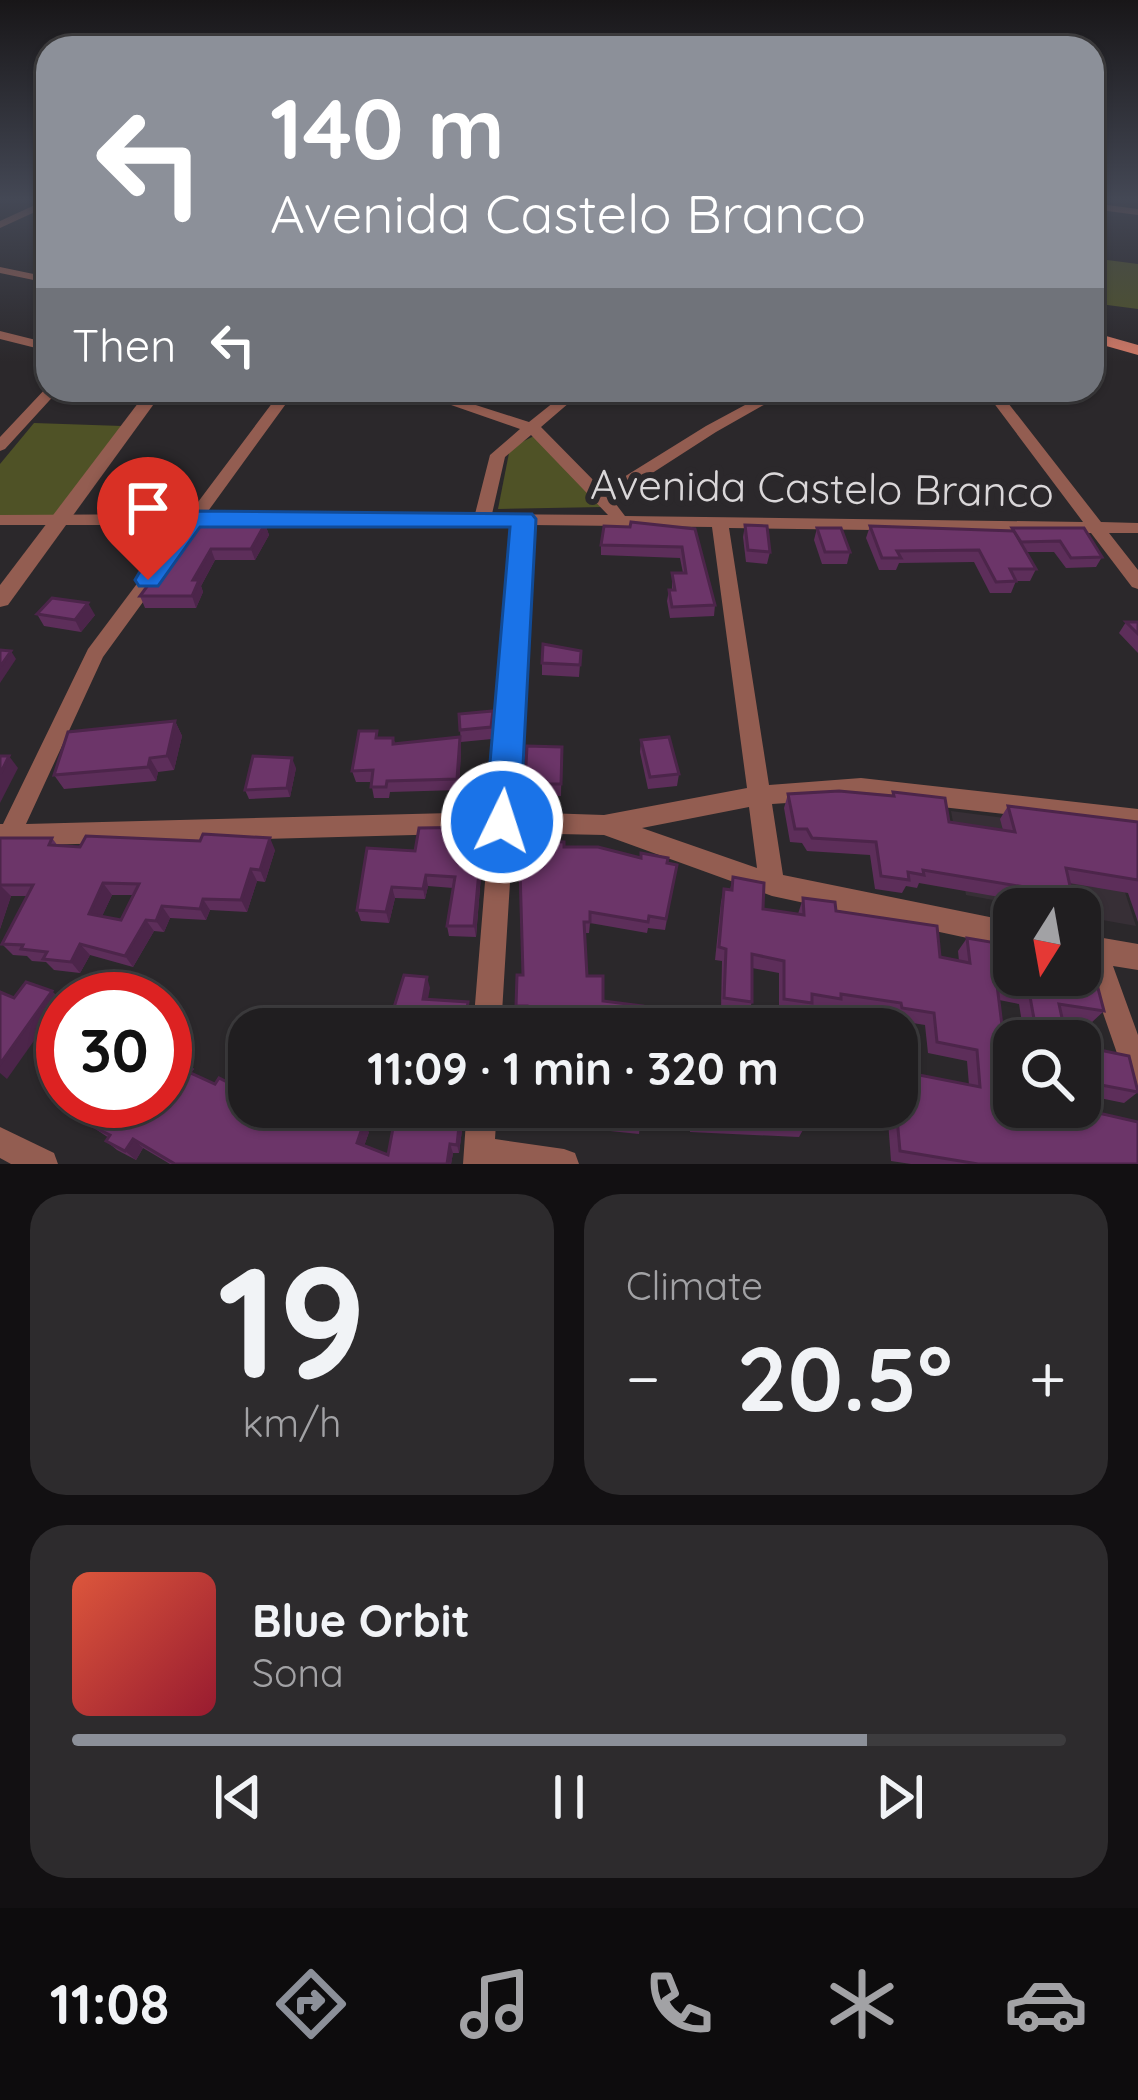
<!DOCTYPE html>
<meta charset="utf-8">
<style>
:root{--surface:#201e20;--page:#2d2b2d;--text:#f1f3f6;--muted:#a2a2a5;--line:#3d3c3e;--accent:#8c9099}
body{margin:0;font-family:Quicksand,sans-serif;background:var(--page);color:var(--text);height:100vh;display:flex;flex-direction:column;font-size:45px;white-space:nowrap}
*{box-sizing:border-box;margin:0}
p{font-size:39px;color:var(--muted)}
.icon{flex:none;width:66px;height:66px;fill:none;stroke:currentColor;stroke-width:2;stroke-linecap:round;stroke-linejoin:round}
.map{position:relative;height:1164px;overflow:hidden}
.panel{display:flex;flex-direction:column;gap:30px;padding:30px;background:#121012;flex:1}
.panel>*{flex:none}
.guide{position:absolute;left:36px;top:36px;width:1068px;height:366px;border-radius:36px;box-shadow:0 3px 9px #0004,0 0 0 3px var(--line);background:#8c9099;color:#fff;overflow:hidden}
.needle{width:78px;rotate:191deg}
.buttons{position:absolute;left:993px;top:888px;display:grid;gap:24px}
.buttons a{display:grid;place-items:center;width:108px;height:108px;border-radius:24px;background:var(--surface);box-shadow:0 3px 9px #0004,0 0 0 3px var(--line);font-size:60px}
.speed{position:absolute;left:36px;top:972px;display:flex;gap:24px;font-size:60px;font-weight:700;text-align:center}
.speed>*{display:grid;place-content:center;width:156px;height:156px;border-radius:50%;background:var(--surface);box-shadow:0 3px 9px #0004,0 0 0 3px var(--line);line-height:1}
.speed .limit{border:18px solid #d22;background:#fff;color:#111}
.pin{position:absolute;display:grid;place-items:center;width:102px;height:102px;color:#fff;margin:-123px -51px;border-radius:50% 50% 50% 0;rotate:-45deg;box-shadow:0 0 12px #0007}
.pin .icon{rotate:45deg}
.me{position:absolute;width:132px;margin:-66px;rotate:4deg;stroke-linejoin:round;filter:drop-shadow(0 0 9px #0008)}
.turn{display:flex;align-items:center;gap:42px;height:252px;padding:0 36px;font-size:54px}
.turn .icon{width:156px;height:156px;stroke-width:2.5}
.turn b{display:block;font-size:84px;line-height:102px}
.then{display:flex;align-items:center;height:114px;padding:0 36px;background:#0003;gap:24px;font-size:45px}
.big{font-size:90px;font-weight:800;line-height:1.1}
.panel .tile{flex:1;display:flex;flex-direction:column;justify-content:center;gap:18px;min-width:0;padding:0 42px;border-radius:36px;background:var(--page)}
.panel .dial{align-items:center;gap:0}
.dial b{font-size:156px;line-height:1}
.song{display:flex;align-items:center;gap:36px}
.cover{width:144px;height:144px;border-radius:18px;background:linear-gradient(135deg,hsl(10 70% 55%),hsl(350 70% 35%))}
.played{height:12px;border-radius:6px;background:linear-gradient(90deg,var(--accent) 80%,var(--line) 80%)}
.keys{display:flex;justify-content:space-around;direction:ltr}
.heat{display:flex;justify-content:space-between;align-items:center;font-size:66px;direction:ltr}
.panel .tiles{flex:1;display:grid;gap:30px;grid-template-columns:1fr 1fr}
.tile:last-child{grid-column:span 2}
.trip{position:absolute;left:228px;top:1008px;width:690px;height:120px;border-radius:36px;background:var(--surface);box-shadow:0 3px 9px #0004,0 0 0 3px var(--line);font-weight:800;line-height:120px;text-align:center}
.dock{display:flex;height:192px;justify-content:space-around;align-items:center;background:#0d0c0d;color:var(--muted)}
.dock .icon{width:84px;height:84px}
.dock .active{color:var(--accent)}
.dock b{font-size:54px;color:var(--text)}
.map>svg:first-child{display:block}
.built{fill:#372f36}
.green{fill:#4f5226}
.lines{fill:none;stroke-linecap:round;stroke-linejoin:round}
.minor{fill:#935d51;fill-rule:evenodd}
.tertiary{fill:#935d51;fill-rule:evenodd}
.secondary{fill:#cf7865;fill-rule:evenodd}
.wall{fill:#5d2e5a;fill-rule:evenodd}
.shaded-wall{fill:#4c254a}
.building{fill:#6c3569;stroke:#4c254a;stroke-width:3;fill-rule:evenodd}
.route{fill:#1a73e8;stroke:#114b97;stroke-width:3}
.labels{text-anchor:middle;stroke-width:12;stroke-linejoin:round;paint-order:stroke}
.street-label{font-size:42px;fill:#dad7d9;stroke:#2b282b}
</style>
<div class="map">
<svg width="1138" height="1164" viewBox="0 0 1138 1164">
<rect width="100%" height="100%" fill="#2b282b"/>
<path class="built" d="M951,811L1105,831L1136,926L1080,916V909H1043L966,895Z"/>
<g class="green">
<path d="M1092,258L1138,264V309L1092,303Z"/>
<path d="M34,423L122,426L55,518L0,517V464Z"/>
<path d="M538,434L603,507L498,509L510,448Z"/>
</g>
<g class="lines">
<g class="minor">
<path d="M48,199V206L0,228V221Z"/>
<path d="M0,267L48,277V283L0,273Z"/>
<path d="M0,331L48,343V351L0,339Z"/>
<path d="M47,387L48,390H59L5,449L0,451V437Z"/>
<path d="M282,390H296L206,514H475L490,455L520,429L408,390H429L529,422L569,390H584L541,427L603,490L706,426L773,390H790L716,432L612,499L625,516L1083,522L984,390H998L1101,522L1138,523V533H1109L1138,570V589L1132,587L1091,533L729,528L769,785L861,778L1138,809V829L861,798L772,804L783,875L1014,922V948L772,896L604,835L513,833L501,1029H473L489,833L0,846V824H3L88,649L181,525H0V515L189,514ZM531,435L608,515L492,514L505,457ZM199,525H514L491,812L26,824L103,657ZM531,525L712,527L747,788L604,815L514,812ZM749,807L757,868L642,828Z"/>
<path d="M1080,934L1138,944V970L1113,966L1138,1035V1089L1128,1085L1085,961L1080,960Z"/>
<path d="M467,1107H497L495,1139L564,1149L575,1153L579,1164H463Z"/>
<path d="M0,1127L54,1153L58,1164H11L0,1158Z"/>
</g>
<g class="tertiary">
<path d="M1092,203L1138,209V215L1092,209Z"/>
<path d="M148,390H164L8,605L0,607V585Z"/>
</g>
<path class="secondary" d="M1092,332L1138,345V355L1092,342Z"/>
</g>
<g class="wall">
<path d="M195,521L265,524L269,535L255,560H215L201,586L203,592L196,608H145L140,596Z"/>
<path d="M745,525L770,552L767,564L746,562L743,537Z"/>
<path d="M870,526L1011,531L1012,528H1084L1102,557L1096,567L1066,568L1054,552H1026L1036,569L1030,581H1016L1011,593H990L974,562L899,563L896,570H879L866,538Z"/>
<path d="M817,528L850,552L847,564H822L814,540Z"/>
<path d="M695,529L715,605L714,616L670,618L667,601L669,590H672V573H683L680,558L601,555V545Z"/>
<path d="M37,614L95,615L81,632L44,626Z"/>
<path d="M1126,622H1138V653L1119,633Z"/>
<path d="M581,651L579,677L542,675V663Z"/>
<path d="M175,721L182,736L174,770L158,772L156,781L64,789L54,775Z"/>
<path d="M494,723L492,739L461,742L460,730Z"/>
<path d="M379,738H393L395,743L461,749L459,790L390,792L389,798H374L371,782H356L352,771Z"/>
<path d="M641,740L679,774L677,786L648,789L640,752Z"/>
<path d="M562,747L561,796L526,795L525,784Z"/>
<path d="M296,768L290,797L249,799L245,790Z"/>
<path d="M893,792L949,822L1003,830L1000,819L1008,806L1138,822V922L1128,893L1069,883L1072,895L1062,908L919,883L917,888L906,886L902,893L875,889L870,855L807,851L802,843L790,842L784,808L788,794L892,796Z"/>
<path d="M0,838H52L58,846L275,850L265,882L257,881L247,912L210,910L206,920L170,918L164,932L154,931L133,967L90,955L80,973L54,970L46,962L32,961L27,956L13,955L2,944L27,896H11L0,929ZM112,895H133L121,920L102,916Z"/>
<path d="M484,838L476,937L449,936L447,926L453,888L428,886L425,899L395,898L389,923L361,921L357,910L415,851Z"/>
<path d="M564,847L677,865L665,930L648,928L647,933L590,923L589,933H585L527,1016H517L516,1006L523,975Z"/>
<path d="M733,877L763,909L798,914L803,898L940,957L959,961L958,951L967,938L1014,975L1104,1011L1091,1023L1062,1018L1067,1041H1025L1019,1004L999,1000L1005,1050L1014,1052V1091L1005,1089L1008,1106L1033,1110L1032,1107H1080L1138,1164H911L891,1161L887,1107H897L919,1075L969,1085L967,1061L928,1053L925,1025L894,1020V1015L837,1007L835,1011L811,1007L807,1015L779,1011V973L752,968V1002L748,1014L721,1010L722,961L715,960L721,902L724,889L730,890Z"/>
<path d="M183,1020L191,1031L176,1054L194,1069L191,1073L287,1119L313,1129L369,1132L364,1146L388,1155L394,1121H383L378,1111L465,1107L459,1153H453L451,1164H170L143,1148L136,1160L117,1150L106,1141L109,1138L88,1124Z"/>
<path d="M1080,1046L1138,1092L1124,1103L1080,1094Z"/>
<path d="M512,1107H562V1121L513,1119Z"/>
<path d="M612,1107H642L639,1134L610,1131Z"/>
<path d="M688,1107H844L847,1121L841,1129L804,1128L799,1137L690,1132Z"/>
</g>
<g class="shaded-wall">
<path d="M265,524L269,535L255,560L251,549Z"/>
<path d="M211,549L215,560L201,586L203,592L196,608L192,596L193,580Z"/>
<path d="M88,603L95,615L81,632L75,620Z"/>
<path d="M11,651L16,659L0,683V667Z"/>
<path d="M175,721L182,736L174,770L167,756Z"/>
<path d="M460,737L461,749L459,790L457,779Z"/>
<path d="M9,756L18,768L0,803V774Z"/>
<path d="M150,758L158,772L156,781L148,767Z"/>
<path d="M292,758L296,768L290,797L287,788Z"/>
<path d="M483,827L484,838L476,937L474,926Z"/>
<path d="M270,838L275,850L265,882L260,870Z"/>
<path d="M251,869L257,881L247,912L241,900Z"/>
<path d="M426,875L428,886L425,899L423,889Z"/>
<path d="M103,883L112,895L98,925L89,914Z"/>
<path d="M0,885L11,896L0,929Z"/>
<path d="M392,887L395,898L389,923L386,912Z"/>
<path d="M203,899L210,910L206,920L200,909Z"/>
<path d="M162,906L170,918L164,932L156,921Z"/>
<path d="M146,920L154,931L133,967L125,956Z"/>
<path d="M80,944L90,955L80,973L71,962Z"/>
<path d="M427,977L430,988L426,1010L423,999Z"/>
<path d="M52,991L62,1001L7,1079L0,1073V1064Z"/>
<path d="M468,1002L470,1013L468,1029H464Z"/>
<path d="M183,1020L191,1031L173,1059L165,1047Z"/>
<path d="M186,1059L194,1069L188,1078L180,1068Z"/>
<path d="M282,1107H294L284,1125L278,1116Z"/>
<path d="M461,1107H465L459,1153L457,1145Z"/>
<path d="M364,1123L369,1132L362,1152L357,1143Z"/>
<path d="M133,1139L143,1148L136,1160L125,1151Z"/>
<path d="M450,1144L453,1153L451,1164H447Z"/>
</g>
<g class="building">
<path d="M195,521L265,524L251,549H211L193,580H199L192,596H140Z"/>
<path d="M631,522L695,529L715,605L672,607L669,590H675L672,573H686L682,547L601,545L604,526L630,527Z"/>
<path d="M745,525L767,526L770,552L748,550Z"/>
<path d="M870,526L1014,531L1036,569H1010L1016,581L996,582L979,550L897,551L901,558H882Z"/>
<path d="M817,528H841L850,552H825Z"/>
<path d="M1012,528H1084L1102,557L1071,558L1060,541L1021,542Z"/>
<path d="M52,598L88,603L75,620L37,614Z"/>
<path d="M1126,622H1138V634Z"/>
<path d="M543,644L581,651L580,665L542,663Z"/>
<path d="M0,650L11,651L0,667Z"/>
<path d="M493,711L491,727L460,730L459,714Z"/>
<path d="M175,721L167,756L150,758L148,767L54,775L68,732Z"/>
<path d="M359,731H377L376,738H393V744L460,737L457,779L387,781L386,787H371L373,770L352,771Z"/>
<path d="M669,737L679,774L650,777L641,740Z"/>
<path d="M527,746L562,747L561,784H525Z"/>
<path d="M0,756H9L0,774Z"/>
<path d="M253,756L292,758L287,788L245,790Z"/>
<path d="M839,791L894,796L893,792L945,798L949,822L1015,832L1008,806L1138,822V880L1066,868L1072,895L923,870L924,875L908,872L909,880L881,876L876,842L812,838L807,829H795L788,794Z"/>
<path d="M483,827L474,926H447L455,877L426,875L423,889L392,887L386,912L357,910L367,848L415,851L419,828Z"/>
<path d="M203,834L270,838L260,870L251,869L241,900L203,899L200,909L162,906L156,921L146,920L125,956L80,944L71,962L43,959L47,952L21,949L23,945L2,944L33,885H0V838H52L49,845L80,847L86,836L200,841ZM103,883L139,884L121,920L89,914Z"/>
<path d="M526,840L564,842V847H598L641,858V853L668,858L667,863L677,865L666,919L649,916L648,922L590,912V922H584L587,976H603V1001L643,1006L642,1029H526L527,1006H516L517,975H523L520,869Z"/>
<path d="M733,877L764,883L763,909L804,915L803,898L835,902L836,911L937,926L940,957L970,963L967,938L1014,946V975H1080V953L1089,954L1104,1011L1059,1004L1067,1041H1038L1029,991L997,985L1005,1050L1014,1052V1078L1003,1077L1008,1106L1048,1112L1046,1107H1080V1105L1081,1109L1138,1122V1164H978L900,1151L896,1107L897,1059L917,1062L919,1075L980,1087L977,1050L937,1042L934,1013L902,1008L901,1003L841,994V999L812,994V1003L784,999V961L752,954V1002L724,998L726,949L719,947L724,889L732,890Z"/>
<path d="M404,975L427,977L423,999L468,1002L464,1029L388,1027Z"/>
<path d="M26,982L52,991L0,1064V992L14,998Z"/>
<path d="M165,1012L183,1020L165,1047Z"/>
<path d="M756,1019H787L789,1029H758Z"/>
<path d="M1080,1046L1129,1056L1138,1092L1080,1081Z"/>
<path d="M165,1049L186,1059L180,1068L215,1084L219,1078L249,1093V1107H282L278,1116L313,1129L318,1116L364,1123L357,1143L388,1155L396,1112L378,1111L379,1107H461L457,1145L450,1144L447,1164H175L133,1139L125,1151L106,1141L110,1135L88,1124L104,1101H165Z"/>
<path d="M512,1107H562V1112L512,1110Z"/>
<path d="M612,1107H642L641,1126L611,1123Z"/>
<path d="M691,1107H844L847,1121L803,1120L804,1129L692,1123Z"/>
</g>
<linearGradient id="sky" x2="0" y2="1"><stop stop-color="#181618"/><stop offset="0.55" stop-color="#444855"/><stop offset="1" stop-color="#444855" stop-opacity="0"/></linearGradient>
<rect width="1138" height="362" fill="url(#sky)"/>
<path class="route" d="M192,511L532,514L536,519L520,822L515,833L502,837L490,833L485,822L510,527H200L158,586H139L135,580L139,573L183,513Z"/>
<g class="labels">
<g class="street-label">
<text transform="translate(822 488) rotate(1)" y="15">Avenida Castelo Branco</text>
</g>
</g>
</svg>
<div class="buttons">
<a><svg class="needle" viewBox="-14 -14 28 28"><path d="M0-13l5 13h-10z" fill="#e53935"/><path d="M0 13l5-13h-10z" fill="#a2a2a5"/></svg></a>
<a><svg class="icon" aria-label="search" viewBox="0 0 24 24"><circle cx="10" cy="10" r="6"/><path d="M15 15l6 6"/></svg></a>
</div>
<div class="speed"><div class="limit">30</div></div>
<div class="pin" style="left:148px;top:580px;background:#d93025"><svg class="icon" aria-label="arrive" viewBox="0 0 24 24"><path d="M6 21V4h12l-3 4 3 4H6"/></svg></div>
<svg class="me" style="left:502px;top:822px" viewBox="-20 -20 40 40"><circle r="17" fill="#1a73e8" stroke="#fff" stroke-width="3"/><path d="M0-11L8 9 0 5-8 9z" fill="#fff"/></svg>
<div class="trip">11:09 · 1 min · 320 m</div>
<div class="guide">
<div class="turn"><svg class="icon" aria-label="left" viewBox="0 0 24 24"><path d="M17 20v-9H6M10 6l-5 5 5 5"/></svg><div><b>140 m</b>Avenida Castelo Branco</div></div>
<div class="then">Then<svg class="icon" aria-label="left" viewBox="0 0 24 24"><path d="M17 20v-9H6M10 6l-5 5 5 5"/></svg></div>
</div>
</div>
<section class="panel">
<div class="tiles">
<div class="tile dial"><b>19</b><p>km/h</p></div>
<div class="tile"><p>Climate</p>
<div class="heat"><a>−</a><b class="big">20.5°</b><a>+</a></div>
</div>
<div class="tile">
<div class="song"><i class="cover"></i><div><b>Blue Orbit</b><p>Sona</p></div></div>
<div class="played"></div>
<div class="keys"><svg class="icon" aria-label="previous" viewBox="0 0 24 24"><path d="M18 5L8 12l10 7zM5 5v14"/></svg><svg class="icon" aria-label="pause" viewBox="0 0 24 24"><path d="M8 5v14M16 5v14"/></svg><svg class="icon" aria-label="next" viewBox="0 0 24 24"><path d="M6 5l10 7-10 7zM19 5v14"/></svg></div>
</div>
</div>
</section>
<nav class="dock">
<b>11:08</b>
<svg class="icon active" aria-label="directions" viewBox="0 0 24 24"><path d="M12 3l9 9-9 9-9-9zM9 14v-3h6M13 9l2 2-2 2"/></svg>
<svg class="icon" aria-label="music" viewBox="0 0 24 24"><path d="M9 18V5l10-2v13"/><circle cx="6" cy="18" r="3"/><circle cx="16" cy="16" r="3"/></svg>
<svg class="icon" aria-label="phone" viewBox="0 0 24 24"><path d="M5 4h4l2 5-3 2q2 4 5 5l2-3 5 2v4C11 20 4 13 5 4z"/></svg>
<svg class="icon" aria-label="climate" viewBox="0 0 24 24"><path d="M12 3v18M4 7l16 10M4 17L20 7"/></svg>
<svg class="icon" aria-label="car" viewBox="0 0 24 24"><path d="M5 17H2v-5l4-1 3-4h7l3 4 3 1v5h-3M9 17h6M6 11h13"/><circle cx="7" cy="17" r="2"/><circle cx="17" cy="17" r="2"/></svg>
</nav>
